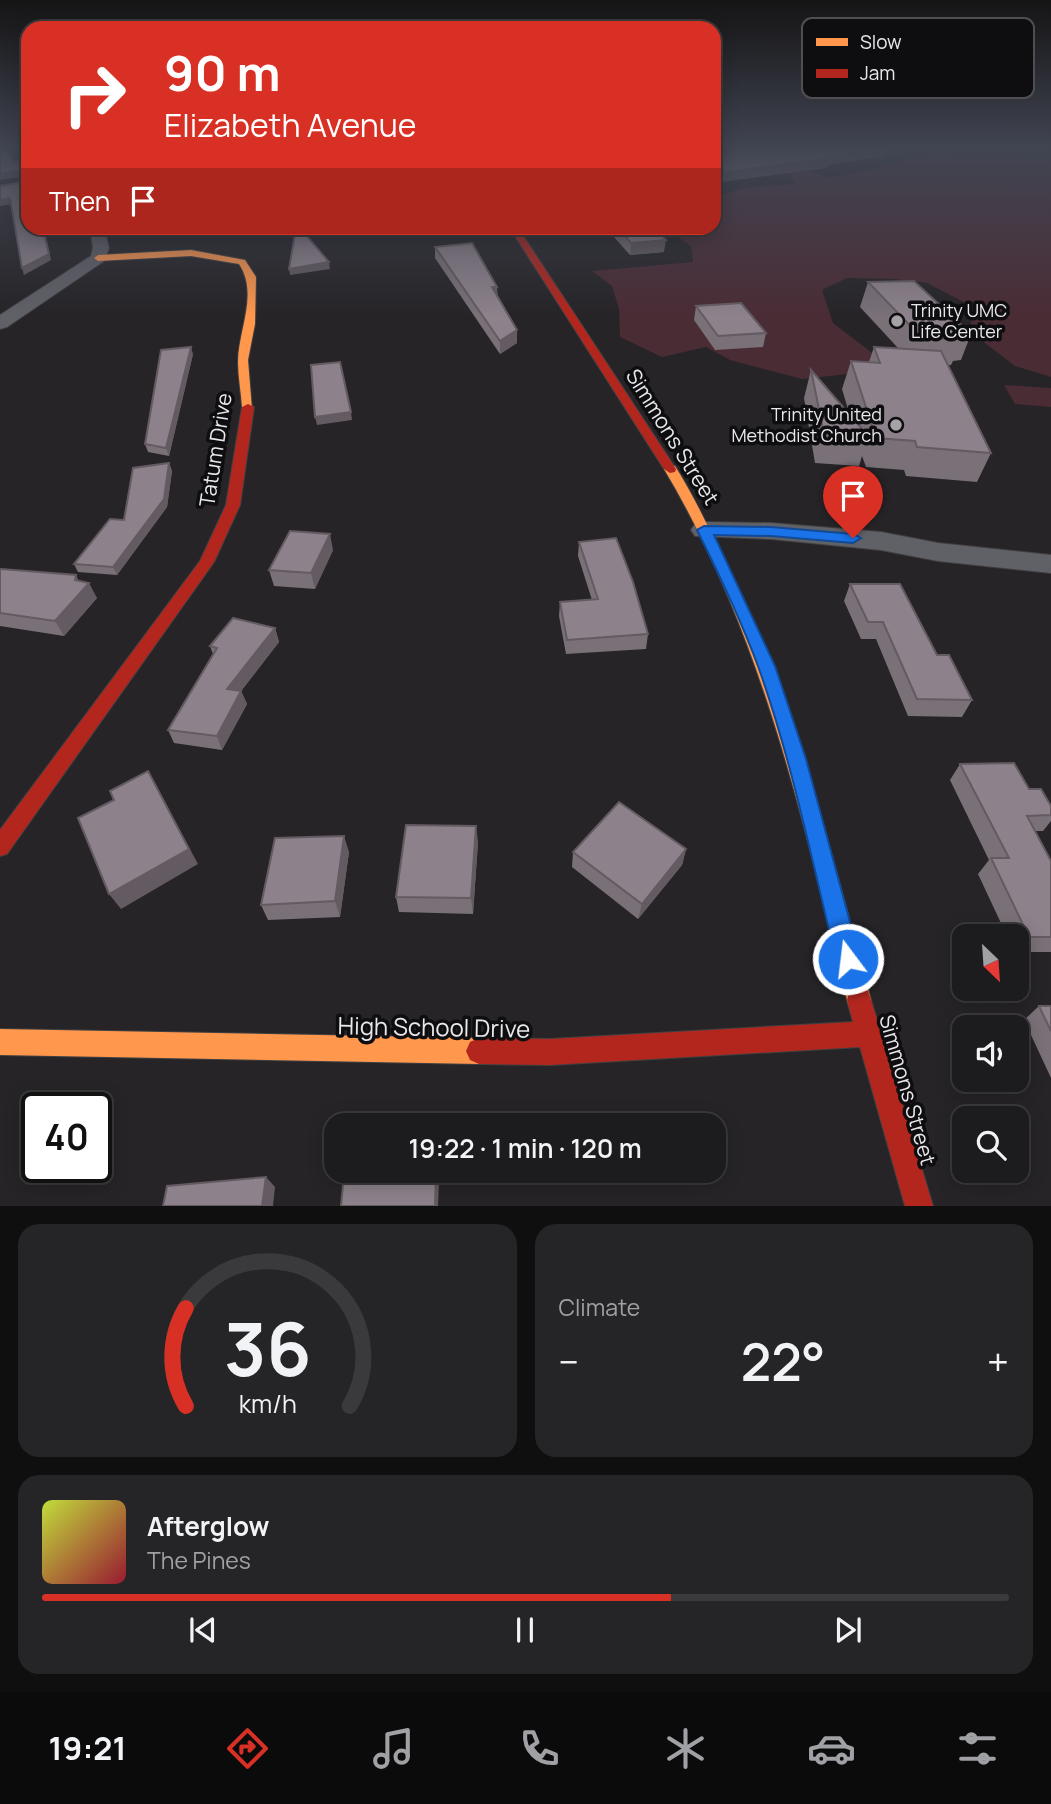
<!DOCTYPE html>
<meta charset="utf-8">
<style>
:root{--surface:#1c1b1d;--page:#252426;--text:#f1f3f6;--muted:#a0a1a4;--line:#3a393b;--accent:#d93025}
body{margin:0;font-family:Manrope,sans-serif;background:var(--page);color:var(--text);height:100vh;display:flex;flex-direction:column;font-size:26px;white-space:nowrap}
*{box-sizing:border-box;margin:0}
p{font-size:23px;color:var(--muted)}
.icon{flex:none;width:38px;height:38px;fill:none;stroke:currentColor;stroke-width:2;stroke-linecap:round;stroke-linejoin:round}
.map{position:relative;height:1206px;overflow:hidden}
.sheet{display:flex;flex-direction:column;gap:18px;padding:18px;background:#0f0f10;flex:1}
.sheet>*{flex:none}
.hud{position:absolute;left:21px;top:21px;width:700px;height:214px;border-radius:21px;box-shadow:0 4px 18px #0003,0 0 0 2px var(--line);background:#d93025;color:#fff;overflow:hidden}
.needle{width:46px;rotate:155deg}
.buttons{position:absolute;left:952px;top:924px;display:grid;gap:14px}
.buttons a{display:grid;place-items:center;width:77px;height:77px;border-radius:14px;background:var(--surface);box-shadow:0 4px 18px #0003,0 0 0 2px var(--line);font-size:35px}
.speed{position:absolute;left:21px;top:1092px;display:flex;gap:14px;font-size:35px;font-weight:700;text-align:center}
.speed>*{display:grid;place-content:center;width:91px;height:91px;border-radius:50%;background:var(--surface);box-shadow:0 4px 18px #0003,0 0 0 2px var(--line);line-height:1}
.speed .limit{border:4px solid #111;border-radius:10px;background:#fff;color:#111}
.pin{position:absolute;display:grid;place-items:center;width:60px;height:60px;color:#fff;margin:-72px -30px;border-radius:50% 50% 50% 0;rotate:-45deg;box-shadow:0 0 7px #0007}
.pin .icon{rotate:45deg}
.me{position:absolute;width:77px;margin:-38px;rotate:345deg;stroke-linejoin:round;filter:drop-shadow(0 0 5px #0008)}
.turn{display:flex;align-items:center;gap:24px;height:147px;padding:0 28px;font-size:32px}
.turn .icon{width:91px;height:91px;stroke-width:2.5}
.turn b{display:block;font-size:49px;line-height:60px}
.then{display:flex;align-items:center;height:66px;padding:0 28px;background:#0003;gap:14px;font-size:26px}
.big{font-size:52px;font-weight:600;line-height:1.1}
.sheet .widget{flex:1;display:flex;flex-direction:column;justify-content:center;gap:10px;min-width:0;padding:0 24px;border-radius:21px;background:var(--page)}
.sheet .dial{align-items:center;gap:0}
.dial svg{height:182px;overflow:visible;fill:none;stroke:var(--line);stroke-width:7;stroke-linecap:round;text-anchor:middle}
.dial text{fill:var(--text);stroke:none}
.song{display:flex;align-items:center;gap:21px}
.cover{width:84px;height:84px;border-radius:10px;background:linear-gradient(135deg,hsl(70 70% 55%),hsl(350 70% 35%))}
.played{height:7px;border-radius:4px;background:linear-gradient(90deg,var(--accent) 65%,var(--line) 65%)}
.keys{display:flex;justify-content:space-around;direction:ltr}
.heat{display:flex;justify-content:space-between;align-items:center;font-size:38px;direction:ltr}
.sheet .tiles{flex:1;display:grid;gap:18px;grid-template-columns:1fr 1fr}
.widget:last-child{grid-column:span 2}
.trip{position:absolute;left:324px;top:1113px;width:402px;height:70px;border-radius:21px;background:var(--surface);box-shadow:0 4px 18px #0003,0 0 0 2px var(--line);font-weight:600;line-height:70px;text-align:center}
.tab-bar{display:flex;height:112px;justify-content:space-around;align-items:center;background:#0b0b0c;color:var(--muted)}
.tab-bar .icon{width:49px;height:49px}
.tab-bar .selected{color:var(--accent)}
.tab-bar b{font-size:32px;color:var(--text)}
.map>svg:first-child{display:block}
.green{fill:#4a2c35}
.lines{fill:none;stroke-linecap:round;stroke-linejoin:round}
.street-casing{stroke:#414042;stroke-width:2}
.slow-casing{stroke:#414042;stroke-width:2}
.jam-casing{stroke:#414042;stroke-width:2}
.street{fill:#606067;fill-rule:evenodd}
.slow{fill:#ff974d;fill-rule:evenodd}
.jam{fill:#b3261e;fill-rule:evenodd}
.wall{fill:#797078}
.shaded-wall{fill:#635b61}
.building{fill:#8d828b;stroke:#635b61;stroke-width:2}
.route{fill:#1a73e8;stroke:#114b97;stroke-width:2}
.poi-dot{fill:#a5a3a6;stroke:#0e0d0f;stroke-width:2.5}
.labels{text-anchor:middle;stroke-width:7;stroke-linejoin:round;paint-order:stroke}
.far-poi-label{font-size:18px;fill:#e9e7eb;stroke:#0e0d0f;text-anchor:start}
.street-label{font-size:21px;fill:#e9e7eb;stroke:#0e0d0f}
.near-street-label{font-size:24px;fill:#e9e7eb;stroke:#0e0d0f}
.key{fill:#0e0d0f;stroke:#504e51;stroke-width:2}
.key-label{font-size:19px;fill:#e9e7eb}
</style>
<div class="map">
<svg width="1051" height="1206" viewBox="0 0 1051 1206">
<rect width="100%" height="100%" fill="#262427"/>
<g class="green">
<path d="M931,153L1051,160V377L1015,366L969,331L975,308L927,283L895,279L847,278L822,290L833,323L876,356L866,372L802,379L730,360L706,347L662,357L620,337L619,309L612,286L592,271L693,262L691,246L665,228H714V197L744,188L796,184L780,161L828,178L857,173Z"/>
<path d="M1004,385L1051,388V407L1015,404Z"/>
</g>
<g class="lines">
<g class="street-casing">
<g id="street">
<path d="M90,228H104L109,248L104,261L7,327L0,329V315L91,256L93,248Z"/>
<path d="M704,522L771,523L881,532L938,543L1051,555V573L938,561L881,550L771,539L695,536L691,530L695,524Z"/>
</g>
</g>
<g class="slow-casing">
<g id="slow">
<path d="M191,250L245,260L256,277L255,324L248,360L252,409H244L242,407C241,392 238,377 238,362C238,330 259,294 239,264L191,256L98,261L94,258L98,255Z"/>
<path d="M670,465L675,466C692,493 706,522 720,551C792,693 830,847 871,1000L868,1009L859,1012L850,1009L847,1000C803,818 761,631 664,469Z"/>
<path d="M0,1029L479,1038L488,1042L492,1051L488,1060L479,1064L0,1055Z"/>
</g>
</g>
<g class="jam-casing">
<g id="jam">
<path d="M510,228H518L676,469L675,472L670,473L664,469Z"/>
<path d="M248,404L254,407L240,505L214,562L7,854L0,856V830L200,561L226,505L242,407Z"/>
<path d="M859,988L868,991L871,1000L933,1206H905L860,1047L550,1065L479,1064L470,1060L466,1051L470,1042L479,1038L550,1039L853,1022L847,1000L850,991Z"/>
</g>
</g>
<use href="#street" class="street"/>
<use href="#slow" class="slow"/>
<use href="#jam" class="jam"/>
</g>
<g class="wall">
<path d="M606,228H654L664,252L630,255Z"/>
<path d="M435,247L498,296L517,330V343L500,354L435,258Z"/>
<path d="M868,282L971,334L961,360L953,361L951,365H948L991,453L977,482L906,476L904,470L866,467L862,456L859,466L815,463L804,398L811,370L850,416L842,389L851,361L869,362L874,347L898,348L860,307Z"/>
<path d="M696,306L766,333L763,347L715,350L694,320Z"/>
<path d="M193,354L169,456L148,452L145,444Z"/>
<path d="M169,463L172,471L167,507L117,575L78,572L74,564L124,520Z"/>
<path d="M579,542L648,634L646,649L566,654L559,616L560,602L592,600L578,556Z"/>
<path d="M333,550L315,589L274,586L269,570Z"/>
<path d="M0,570L79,581L97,598L64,636L0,626Z"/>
<path d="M850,584L937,655L972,700L962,717L908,716L876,639H861L844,601Z"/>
<path d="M275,628L279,642L241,691L247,704L222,750L174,743L168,730L213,654L210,646Z"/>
<path d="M960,764L1029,789L1051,806V821L1043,831H1035L1051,861V952H1017V936H1007L978,874L989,860L950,780Z"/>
<path d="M478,842L473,914L399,912L396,897Z"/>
<path d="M686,849L682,865L638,919L572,867L573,852Z"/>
<path d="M349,852L340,917L268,920L261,905Z"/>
<path d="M1039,1006H1051V1078L1024,1020Z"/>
</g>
<g class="shaded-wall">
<path d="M714,147H739L714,150Z"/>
<path d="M888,147L885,156L828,165L827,168L714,183V174Z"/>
<path d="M24,170L26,176L0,180V174Z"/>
<path d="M10,198L12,204L0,206V200Z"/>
<path d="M43,228H44L51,260L24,275L22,268Z"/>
<path d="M666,240L664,252L630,255L631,243Z"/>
<path d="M329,262L330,269L290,275L289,269Z"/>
<path d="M492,287H497L498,299Z"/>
<path d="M517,330V343L500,354V341Z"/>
<path d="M191,347L193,354L169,456L166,448Z"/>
<path d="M351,412L352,420L317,425L315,417Z"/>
<path d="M169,463L172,471L167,507L117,575L113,567Z"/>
<path d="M330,534L333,550L315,589L311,573Z"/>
<path d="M76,575L83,590L89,583L97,598L64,636L55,621L75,580Z"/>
<path d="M275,628L279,642L232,703L227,689Z"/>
<path d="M241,691L247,704L222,750L217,736Z"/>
<path d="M148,771L198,864L121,909L109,894Z"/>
<path d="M476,826L478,842L473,914L471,898Z"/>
<path d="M344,836L349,852L340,917L335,901Z"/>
<path d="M686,849L682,865L638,919L642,904Z"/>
<path d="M436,1171L439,1181L438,1206H435Z"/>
<path d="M266,1177L275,1187L273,1206H262Z"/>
</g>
<g class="building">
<path d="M0,147H5L14,162L20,161L24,170L0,174Z"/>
<path d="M758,147H888L825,157L829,158L714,174V153L716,155Z"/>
<path d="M28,181V228H43L49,254L22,268L10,198L0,200V186Z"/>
<path d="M296,228H300L329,262L289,269Z"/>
<path d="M618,228H654L666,240L631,243Z"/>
<path d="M472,243L497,287H492L517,330L500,341L435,247Z"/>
<path d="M914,281L971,334H957L962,338L923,339L868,282Z"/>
<path d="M741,303L766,333L718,336L696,306Z"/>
<path d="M191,347L166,448L145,444L161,350Z"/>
<path d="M874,347L941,351L991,453L917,447L915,441L876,438L851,361L880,363Z"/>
<path d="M340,362L351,412L315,417L311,365Z"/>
<path d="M811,370L869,437L824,434Z"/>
<path d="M169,463L164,499L113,567L74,564L110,519L124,520L133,468Z"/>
<path d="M290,531L330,534L311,573L269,570Z"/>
<path d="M616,538L633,582L648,634L567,640L560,602L598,599L579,542Z"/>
<path d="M1,569L76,575L75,580L89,583L55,621L0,613V570Z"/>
<path d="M850,584H900L937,655H949L972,700L917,699L883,622H868Z"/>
<path d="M233,618L275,628L227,689L241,691L217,736L168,730L217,648L210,646Z"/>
<path d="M1014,763L1029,789H1041L1051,806V815L1027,816L1051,861V937H1029L991,858H1009L960,764Z"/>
<path d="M148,771L189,849L109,894L78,818L114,800L110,791Z"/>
<path d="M619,802L686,849L642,904L573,852Z"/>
<path d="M406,825L476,826L471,898L396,897Z"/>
<path d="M344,836L335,901L261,905L275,838Z"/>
<path d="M1039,1006H1051V1031Z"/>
<path d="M436,1171L435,1206H341L344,1175Z"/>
<path d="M266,1177L262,1206H163L167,1186Z"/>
</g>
<linearGradient id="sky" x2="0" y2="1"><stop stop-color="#151415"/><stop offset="0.47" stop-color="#414552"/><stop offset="1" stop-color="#414552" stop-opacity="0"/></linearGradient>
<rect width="1051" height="316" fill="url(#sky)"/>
<path class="route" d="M704,526L771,527L853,534L861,538L853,543L771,536L714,535L775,666L806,759L860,959L857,967L848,971L840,967L836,959C812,861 792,761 758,666C741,620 719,574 697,530Z"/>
<g class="poi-dot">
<circle cx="897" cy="321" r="7"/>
<circle cx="896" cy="425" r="7"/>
</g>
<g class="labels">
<g class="far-poi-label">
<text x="911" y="317">Trinity UMC<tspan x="911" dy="21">Life Center</tspan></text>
<text x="882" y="421" text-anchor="end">Trinity United<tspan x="882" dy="21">Methodist Church</tspan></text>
</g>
<g class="street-label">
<text transform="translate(672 437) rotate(58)" y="7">Simmons Street</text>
<text transform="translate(216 450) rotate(-81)" y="7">Tatum Drive</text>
<text transform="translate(907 1090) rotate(74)" y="7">Simmons Street</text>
</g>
<g class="near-street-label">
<text transform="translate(434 1028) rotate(1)" y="8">High School Drive</text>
</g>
</g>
<rect x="802" y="18" width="232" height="80" rx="10" class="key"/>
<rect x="816" y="38" width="32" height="8" fill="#ff974d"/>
<rect x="816" y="69" width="32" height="9" fill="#b3261e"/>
<g class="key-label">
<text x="860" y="49">Slow</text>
<text x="860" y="80">Jam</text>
</g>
</svg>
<div class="buttons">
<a><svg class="needle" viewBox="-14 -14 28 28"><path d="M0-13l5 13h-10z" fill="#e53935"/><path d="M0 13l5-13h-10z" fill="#a0a1a4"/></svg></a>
<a><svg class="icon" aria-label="sound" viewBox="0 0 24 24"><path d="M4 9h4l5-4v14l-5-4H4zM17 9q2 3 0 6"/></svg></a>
<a><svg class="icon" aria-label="search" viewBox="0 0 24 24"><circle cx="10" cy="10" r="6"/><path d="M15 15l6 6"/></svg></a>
</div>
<div class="speed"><div class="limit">40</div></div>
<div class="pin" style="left:853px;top:538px;background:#d93025"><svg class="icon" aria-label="arrive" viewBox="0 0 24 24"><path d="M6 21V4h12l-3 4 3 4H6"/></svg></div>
<svg class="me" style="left:848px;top:959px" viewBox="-20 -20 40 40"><circle r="17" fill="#1a73e8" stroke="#fff" stroke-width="3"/><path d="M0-11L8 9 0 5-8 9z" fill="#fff"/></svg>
<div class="trip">19:22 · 1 min · 120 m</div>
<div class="hud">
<div class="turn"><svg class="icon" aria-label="right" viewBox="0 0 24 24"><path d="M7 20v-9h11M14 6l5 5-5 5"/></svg><div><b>90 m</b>Elizabeth Avenue</div></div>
<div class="then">Then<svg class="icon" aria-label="arrive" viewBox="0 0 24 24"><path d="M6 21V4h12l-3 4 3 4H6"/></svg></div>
</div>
</div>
<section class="sheet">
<div class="tiles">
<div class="widget dial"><svg viewBox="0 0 100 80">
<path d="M14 69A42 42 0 1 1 86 69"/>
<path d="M14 69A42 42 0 0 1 14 26" stroke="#d93025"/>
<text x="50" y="56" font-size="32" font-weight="700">36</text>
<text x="50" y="72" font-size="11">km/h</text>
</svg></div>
<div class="widget"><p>Climate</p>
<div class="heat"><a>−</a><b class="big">22°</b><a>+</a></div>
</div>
<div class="widget">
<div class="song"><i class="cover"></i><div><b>Afterglow</b><p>The Pines</p></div></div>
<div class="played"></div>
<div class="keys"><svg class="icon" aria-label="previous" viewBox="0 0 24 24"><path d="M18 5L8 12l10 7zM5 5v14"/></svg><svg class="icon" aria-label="pause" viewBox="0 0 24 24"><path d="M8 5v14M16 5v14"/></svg><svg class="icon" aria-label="next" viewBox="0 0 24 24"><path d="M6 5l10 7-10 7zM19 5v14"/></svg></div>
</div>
</div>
</section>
<nav class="tab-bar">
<b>19:21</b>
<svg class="icon selected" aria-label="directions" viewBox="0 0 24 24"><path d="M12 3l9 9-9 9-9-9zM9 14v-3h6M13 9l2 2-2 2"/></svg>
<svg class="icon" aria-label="music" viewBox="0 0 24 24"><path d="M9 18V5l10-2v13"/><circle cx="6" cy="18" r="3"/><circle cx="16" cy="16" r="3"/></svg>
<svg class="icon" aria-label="phone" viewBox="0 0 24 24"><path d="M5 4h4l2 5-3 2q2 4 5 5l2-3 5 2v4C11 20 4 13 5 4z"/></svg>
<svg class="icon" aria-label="climate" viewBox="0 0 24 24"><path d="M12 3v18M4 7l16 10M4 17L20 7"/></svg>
<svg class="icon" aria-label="car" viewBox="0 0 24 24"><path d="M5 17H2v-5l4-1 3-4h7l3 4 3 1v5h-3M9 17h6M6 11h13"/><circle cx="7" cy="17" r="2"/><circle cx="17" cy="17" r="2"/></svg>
<svg class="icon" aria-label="filters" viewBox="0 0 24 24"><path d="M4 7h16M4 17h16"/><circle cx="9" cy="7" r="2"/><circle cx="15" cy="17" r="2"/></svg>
</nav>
